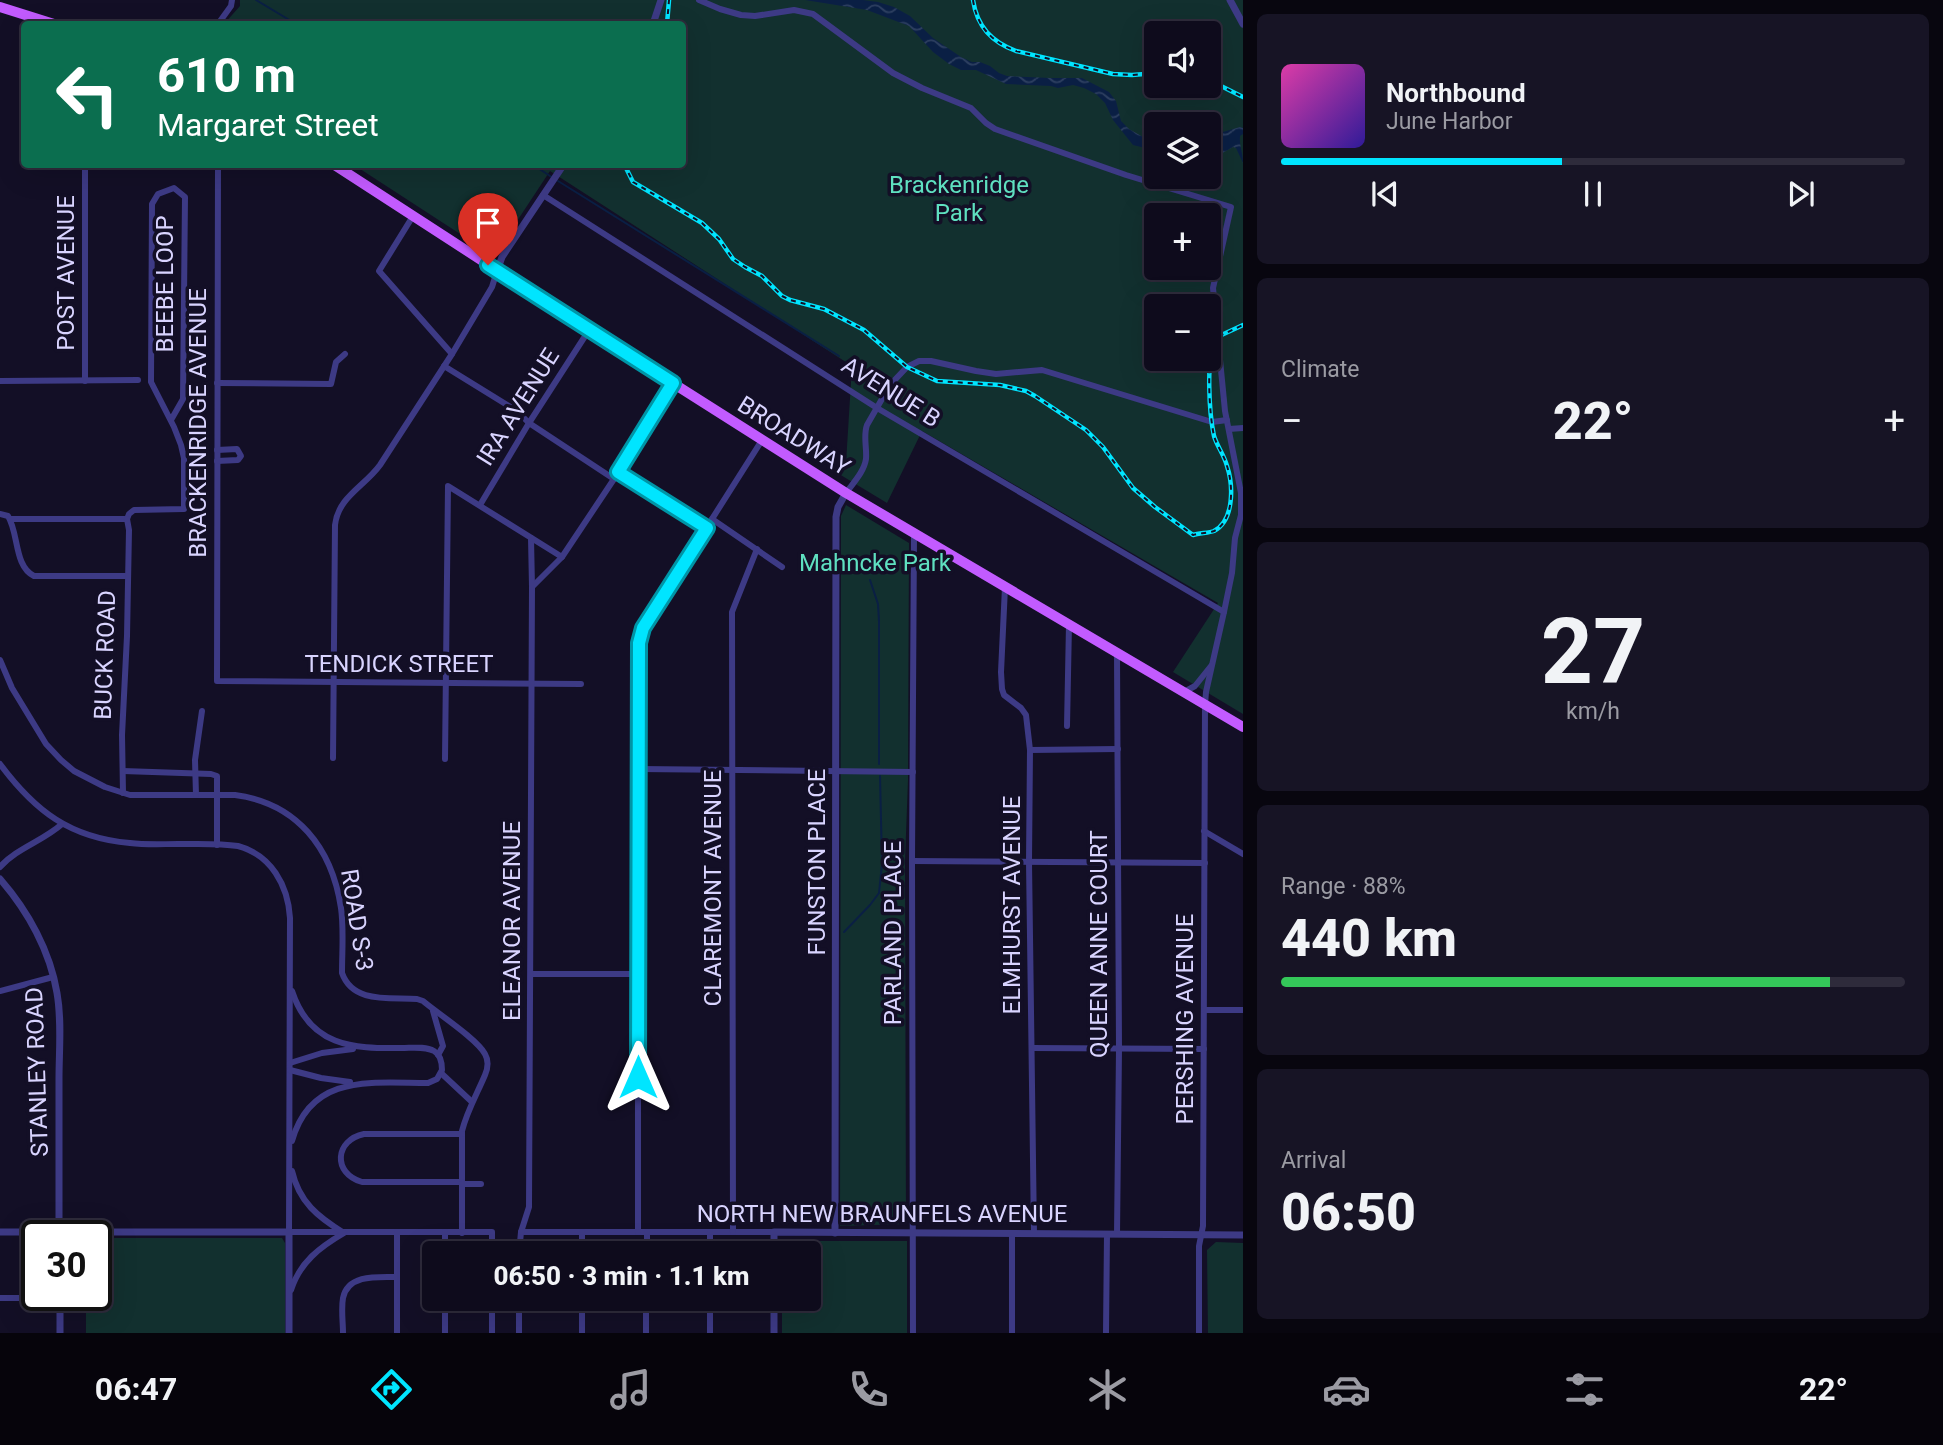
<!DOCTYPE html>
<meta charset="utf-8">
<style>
:root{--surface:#0e0b1c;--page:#171425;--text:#f1f3f6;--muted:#9b9ba3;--line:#2e2b3b;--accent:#00e5ff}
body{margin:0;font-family:Roboto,sans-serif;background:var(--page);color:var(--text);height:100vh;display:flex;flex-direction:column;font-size:26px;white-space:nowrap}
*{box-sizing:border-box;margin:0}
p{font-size:23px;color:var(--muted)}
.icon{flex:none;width:38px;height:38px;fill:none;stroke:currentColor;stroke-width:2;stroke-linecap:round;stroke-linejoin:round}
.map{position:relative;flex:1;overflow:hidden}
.panel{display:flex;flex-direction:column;gap:14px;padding:14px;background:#08060f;width:700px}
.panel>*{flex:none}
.banner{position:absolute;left:21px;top:21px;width:665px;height:147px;border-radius:7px;box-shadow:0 7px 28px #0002,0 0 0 2px var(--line);background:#0b6e4f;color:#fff;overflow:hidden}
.tools{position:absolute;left:1144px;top:21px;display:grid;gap:14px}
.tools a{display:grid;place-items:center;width:77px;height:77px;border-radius:7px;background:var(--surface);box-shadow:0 7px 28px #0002,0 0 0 2px var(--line);font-size:35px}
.speed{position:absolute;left:21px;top:1220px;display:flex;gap:14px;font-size:35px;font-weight:700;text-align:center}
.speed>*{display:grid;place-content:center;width:91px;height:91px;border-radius:50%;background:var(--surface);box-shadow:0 7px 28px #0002,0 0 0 2px var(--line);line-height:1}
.speed .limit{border:4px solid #111;border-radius:10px;background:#fff;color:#111}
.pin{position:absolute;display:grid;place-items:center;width:60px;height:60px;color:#fff;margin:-72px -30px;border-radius:50% 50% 50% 0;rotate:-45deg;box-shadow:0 0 7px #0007}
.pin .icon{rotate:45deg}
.me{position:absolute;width:77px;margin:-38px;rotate:0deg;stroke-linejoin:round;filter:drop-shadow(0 0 5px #0008)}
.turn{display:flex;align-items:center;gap:24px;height:147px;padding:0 21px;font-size:32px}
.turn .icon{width:91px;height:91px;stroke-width:2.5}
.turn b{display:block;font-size:49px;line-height:60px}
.big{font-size:52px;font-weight:800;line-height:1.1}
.panel .tile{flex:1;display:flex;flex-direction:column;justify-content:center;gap:10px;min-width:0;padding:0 24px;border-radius:10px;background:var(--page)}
.panel .dial{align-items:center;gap:0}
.dial b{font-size:91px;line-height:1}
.song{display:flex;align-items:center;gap:21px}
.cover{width:84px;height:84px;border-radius:10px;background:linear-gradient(135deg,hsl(320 70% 55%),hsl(250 70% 35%))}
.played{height:7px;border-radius:4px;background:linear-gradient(90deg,var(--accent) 45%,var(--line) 45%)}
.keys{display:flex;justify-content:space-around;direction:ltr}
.heat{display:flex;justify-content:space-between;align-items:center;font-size:38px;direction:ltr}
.charge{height:10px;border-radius:5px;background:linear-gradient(90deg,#34c759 88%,var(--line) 0)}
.trip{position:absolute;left:422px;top:1241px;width:399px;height:70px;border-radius:7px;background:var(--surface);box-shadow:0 7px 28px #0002,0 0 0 2px var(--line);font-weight:800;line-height:70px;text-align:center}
.tab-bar{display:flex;height:112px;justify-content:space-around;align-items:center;background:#06040b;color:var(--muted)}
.tab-bar .icon{width:49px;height:49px}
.tab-bar .current{color:var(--accent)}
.tab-bar b{font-size:32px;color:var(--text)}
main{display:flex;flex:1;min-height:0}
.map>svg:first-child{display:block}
.green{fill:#12302f;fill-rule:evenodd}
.water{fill:url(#water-waves)}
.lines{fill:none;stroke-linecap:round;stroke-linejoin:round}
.stream{stroke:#0a1f44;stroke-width:2}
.minor{stroke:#3d3a85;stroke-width:6}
.tertiary{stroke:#3d3a85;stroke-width:7}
.primary{stroke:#c25bff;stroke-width:10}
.rail-casing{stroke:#00e5ff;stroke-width:4.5}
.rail{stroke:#130f26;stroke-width:2;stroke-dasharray:5;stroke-linecap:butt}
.route-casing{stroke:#0095a6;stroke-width:18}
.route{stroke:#00e5ff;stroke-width:12}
.labels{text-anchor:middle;stroke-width:7;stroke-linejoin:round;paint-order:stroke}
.park-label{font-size:24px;fill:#5fe0c0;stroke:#130f26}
.street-label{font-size:24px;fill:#d9d4ff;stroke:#130f26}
</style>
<main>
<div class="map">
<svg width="1243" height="1333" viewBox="0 0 1243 1333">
<defs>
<pattern id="water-waves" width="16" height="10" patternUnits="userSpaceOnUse" patternTransform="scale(1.75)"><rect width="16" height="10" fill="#0a1f44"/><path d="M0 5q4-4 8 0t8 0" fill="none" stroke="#2d3f60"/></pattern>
</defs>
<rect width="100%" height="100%" fill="#130f26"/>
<g class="green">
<path d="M240,0H1243V714L1173,672L1218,603L922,431L887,503L839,474L846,463L852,366L550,171L494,256L354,165L682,164V24H224L240,6ZM1157,33H1209V86H1157ZM1157,124H1209V177H1157ZM1157,215H1209V268H1157ZM1157,306H1209V359H1157Z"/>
<path d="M846,505L909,543L908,780L905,861L906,1224L840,1226L841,516Z"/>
<path d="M96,1238H282L285,1243V1333H86V1295H96Z"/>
<path d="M782,1241H907V1333H782V1299L808,1298V1253H782Z"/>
<path d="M1216,1242L1243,1243V1333H1208L1207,1250Z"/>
</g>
<g class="water">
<path d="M805,0H863L878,2L894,7L910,16L933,38L961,57L972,62H980L990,66L999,73L1007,76L1050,78H1082L1109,92L1116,101L1121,121L1129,129L1157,145V151L1133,145L1113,120L1105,103L1096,94L1084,88L1073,85L1058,88L1051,86L1006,84L976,70H961L949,64L933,52L909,26L867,10Z"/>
<path d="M1240,127L1243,128V134L1240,136C1239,145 1243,153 1243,163L1236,148L1233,147L1212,159L1209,158V136Z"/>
</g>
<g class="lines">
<g class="stream">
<path d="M256,0L296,24"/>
<path d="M532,164L553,178"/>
<path d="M558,181L839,356"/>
<path d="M870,580L878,604L879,621V764"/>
<path d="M844,932L870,905L879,893L882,864L880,776"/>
</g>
<g class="minor">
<path d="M699,0L720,9L741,15L755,16L794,10L813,14L893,73L922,88L971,108L986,123L995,129L1126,175L1231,207L1213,288L1225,411L1241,493V515L1235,538L1232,573L1224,612L1206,692L1205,705L1203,1226L1199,1246V1333"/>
<path d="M218,24L231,6L232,0"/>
<path d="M85,164V381"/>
<path d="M218,164L217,681L581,684"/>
<path d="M543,195L877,408L1224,612"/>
<path d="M413,216L379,271L452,354"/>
<path d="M444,366L517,411L529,423L614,479"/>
<path d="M0,381L138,380"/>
<path d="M217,383L331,384L336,362L345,354"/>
<path d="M1229,429L1243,428"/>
<path d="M217,461L238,460L241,456L237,449L217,450"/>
<path d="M618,472L707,528"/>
<path d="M846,493C853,483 864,472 866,459C867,447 863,436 867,425L890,385L907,367L919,361H931L976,371L996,374L1042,370L1212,422L1227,420"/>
<path d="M480,505L529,423L589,330"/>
<path d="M0,514L8,516C19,534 14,566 34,576H127"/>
<path d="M10,519H127"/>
<path d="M127,519L129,514L134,510L184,509V458L181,445L174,427L151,382L152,204L158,194L174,188L185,197L183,399L171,420"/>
<path d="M712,519L782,567"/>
<path d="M531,538L532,587"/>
<path d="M1005,587L1001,672L1002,689L1004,695L1021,708L1026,715L1030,750L1029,862L1034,1234"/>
<path d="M0,660L12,688L46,744L61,760L74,771L105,787L130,795H235C297,803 332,848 341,908C344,929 342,951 342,973C353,1004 390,997 417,999L423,1001C437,1013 477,1039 485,1054C489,1061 488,1068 485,1075C477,1094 467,1111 462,1131V1233"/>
<path d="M1184,692L1195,686L1211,666"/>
<path d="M1067,726L1069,624"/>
<path d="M1030,750L1118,749"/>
<path d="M333,758L335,525C338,497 365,486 380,465L452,354L492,287L497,271"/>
<path d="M445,759L448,486L562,557"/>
<path d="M0,764C35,811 70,838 130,843C146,845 162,844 178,844C198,844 219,843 238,846C271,855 288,885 290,918L289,1232H492V1253"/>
<path d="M639,769L913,772"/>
<path d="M123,771L211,774L217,776V845"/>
<path d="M123,793L122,735L127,636L129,530L127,519"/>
<path d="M196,795L195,760L202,711"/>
<path d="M1204,831L1243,854"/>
<path d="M912,861L1205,863"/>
<path d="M0,867C17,848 43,841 62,824"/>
<path d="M531,974H638"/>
<path d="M0,991L53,977"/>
<path d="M1204,1010H1243"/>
<path d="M433,1011L443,1046L438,1055"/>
<path d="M1032,1048L1204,1049"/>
<path d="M290,1063L322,1053L353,1049"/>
<path d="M290,1070L321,1078L350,1082"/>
<path d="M441,1073L472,1102"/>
<path d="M462,1134H364C335,1140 332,1173 362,1182H462"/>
<path d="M292,1141C311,1073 372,1083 428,1083L437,1079L442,1070C442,1063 441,1055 434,1051C425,1046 412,1048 402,1048C352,1049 310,1046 292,991"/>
<path d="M462,1184H481"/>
<path d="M521,1232H774"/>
<path d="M582,1232V1253"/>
<path d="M638,1232V643L643,628L762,440"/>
<path d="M710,1232V1253"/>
<path d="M733,1232L732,612L757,549"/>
<path d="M1012,1234V1333"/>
<path d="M1117,1234L1119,1049L1117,654"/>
<path d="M445,1253V1232"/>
<path d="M519,1253L521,1232L529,1207L532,587L562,557L614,479L673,383"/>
<path d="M647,1253V1232"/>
<path d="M291,1290C300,1262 320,1247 344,1233C318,1217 299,1202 292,1171"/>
<path d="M0,1298H60"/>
<path d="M582,1298V1333"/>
<path d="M710,1298V1333"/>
<path d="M343,1333C343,1322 341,1309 343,1298C348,1274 378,1277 397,1277"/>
<path d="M397,1333V1232"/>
<path d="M445,1333V1298"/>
<path d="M492,1333V1298"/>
<path d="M519,1333V1298"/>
<path d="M646,1333V1298"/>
<path d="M913,1333L912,861L914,534"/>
<path d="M1106,1333L1107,1234"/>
</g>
<g class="tertiary">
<path d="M1230,0L1243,24"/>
<path d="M653,24L661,0"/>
<path d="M497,271L502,257L564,164"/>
<path d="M0,879C28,911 50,951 57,993C62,1021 59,1051 59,1079C59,1131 59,1183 59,1235"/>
<path d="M0,1232H289V1333"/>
<path d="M835,1233L836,517L838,507L846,493"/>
<path d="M774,1253V1232L1243,1235"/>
<path d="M60,1295V1333"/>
<path d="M774,1298V1333"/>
</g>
<g class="primary">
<path d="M0,7L54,24"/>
<path d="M333,164L589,330L846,493L1243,727"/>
</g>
<g class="rail-casing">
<g id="rail">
<path d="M973,0C977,27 992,42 1016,51L1113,74L1132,75L1157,73"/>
<path d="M667,24L669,0"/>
<path d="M1209,80L1243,97"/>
<path d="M624,164L633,182L702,223L719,239L733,259L745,267L762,276L782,296L790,300L824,309L864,330L907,367L937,381L1000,385L1026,391L1035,396L1086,430L1103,447L1133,488L1155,507L1193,535C1199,533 1209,533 1214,531C1235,520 1233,484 1227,466C1224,455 1217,446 1214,436C1209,413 1206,359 1215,338L1243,325"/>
</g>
</g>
<use href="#rail" class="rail"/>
</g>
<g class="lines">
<g class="route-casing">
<path id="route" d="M488,265L673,383L618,472L707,528L643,628L639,643L638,1077"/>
</g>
<use href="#route" class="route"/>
</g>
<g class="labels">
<g class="park-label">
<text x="959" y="193">Brackenridge<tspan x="959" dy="28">Park</tspan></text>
<text x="875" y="571">Mahncke Park</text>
</g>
<g class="street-label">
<text transform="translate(66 273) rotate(-90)" y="8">POST AVENUE</text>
<text transform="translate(165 284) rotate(-90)" y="8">BEEBE LOOP</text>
<text transform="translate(891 392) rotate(32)" y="8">AVENUE B</text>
<text transform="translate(518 407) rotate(-58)" y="8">IRA AVENUE</text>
<text transform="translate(198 423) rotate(-90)" y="8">BRACKENRIDGE AVENUE</text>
<text transform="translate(794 436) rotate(32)" y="8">BROADWAY</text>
<text transform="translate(105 655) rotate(-88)" y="8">BUCK ROAD</text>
<text x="399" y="672">TENDICK STREET</text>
<text transform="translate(817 862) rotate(-90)" y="8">FUNSTON PLACE</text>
<text transform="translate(713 888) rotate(-90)" y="8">CLAREMONT AVENUE</text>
<text transform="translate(1012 905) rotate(-90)" y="8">ELMHURST AVENUE</text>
<text transform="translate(357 920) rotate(81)" y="8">ROAD S-3</text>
<text transform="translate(512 921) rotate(-90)" y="8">ELEANOR AVENUE</text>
<text transform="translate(893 933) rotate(-90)" y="8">PARLAND PLACE</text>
<text transform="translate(1099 944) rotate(-90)" y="8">QUEEN ANNE COURT</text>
<text transform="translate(1185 1019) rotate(-90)" y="8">PERSHING AVENUE</text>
<text transform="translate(37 1072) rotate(-92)" y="8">STANLEY ROAD</text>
<text x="882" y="1222">NORTH NEW BRAUNFELS AVENUE</text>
</g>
</g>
</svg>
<div class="tools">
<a><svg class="icon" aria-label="sound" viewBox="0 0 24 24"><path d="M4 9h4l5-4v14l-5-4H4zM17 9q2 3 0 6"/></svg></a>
<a><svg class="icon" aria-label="layers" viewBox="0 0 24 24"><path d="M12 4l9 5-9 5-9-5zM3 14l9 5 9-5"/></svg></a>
<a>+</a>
<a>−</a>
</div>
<div class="speed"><div class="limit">30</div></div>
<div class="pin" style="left:488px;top:265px;background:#d93025"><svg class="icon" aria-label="arrive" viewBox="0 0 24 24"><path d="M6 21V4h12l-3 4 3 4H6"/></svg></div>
<svg class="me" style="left:638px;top:1077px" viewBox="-20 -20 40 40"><path d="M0-17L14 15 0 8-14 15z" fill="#00e5ff" stroke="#fff" stroke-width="4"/></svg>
<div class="trip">06:50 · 3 min · 1.1 km</div>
<div class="banner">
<div class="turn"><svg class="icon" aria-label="left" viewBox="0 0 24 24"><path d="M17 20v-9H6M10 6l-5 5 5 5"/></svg><div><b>610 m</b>Margaret Street</div></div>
</div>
</div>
<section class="panel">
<div class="tile">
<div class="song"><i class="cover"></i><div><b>Northbound</b><p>June Harbor</p></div></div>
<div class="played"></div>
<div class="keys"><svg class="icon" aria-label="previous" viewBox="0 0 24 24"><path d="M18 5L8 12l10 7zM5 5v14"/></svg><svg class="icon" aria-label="pause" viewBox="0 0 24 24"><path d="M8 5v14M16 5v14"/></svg><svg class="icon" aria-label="next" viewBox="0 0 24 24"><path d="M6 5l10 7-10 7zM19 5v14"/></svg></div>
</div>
<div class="tile"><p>Climate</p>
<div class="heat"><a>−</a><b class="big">22°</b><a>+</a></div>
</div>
<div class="tile dial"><b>27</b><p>km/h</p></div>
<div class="tile"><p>Range · 88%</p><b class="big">440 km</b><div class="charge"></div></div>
<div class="tile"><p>Arrival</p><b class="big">06:50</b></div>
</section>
</main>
<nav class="tab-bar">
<b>06:47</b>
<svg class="icon current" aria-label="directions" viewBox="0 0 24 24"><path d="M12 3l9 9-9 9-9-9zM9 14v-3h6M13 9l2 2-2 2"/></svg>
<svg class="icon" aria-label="music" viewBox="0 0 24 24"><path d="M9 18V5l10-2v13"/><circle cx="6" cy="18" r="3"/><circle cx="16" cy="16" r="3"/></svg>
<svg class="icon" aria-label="phone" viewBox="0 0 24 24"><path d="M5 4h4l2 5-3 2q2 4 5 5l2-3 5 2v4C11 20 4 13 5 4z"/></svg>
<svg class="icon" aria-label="climate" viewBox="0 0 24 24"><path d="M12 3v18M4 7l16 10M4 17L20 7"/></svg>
<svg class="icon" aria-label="car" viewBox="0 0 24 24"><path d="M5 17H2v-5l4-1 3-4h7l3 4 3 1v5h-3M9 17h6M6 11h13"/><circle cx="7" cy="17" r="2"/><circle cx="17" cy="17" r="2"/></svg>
<svg class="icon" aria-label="filters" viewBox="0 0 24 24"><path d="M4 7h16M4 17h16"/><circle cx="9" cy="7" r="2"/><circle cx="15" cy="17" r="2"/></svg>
<b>22°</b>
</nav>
